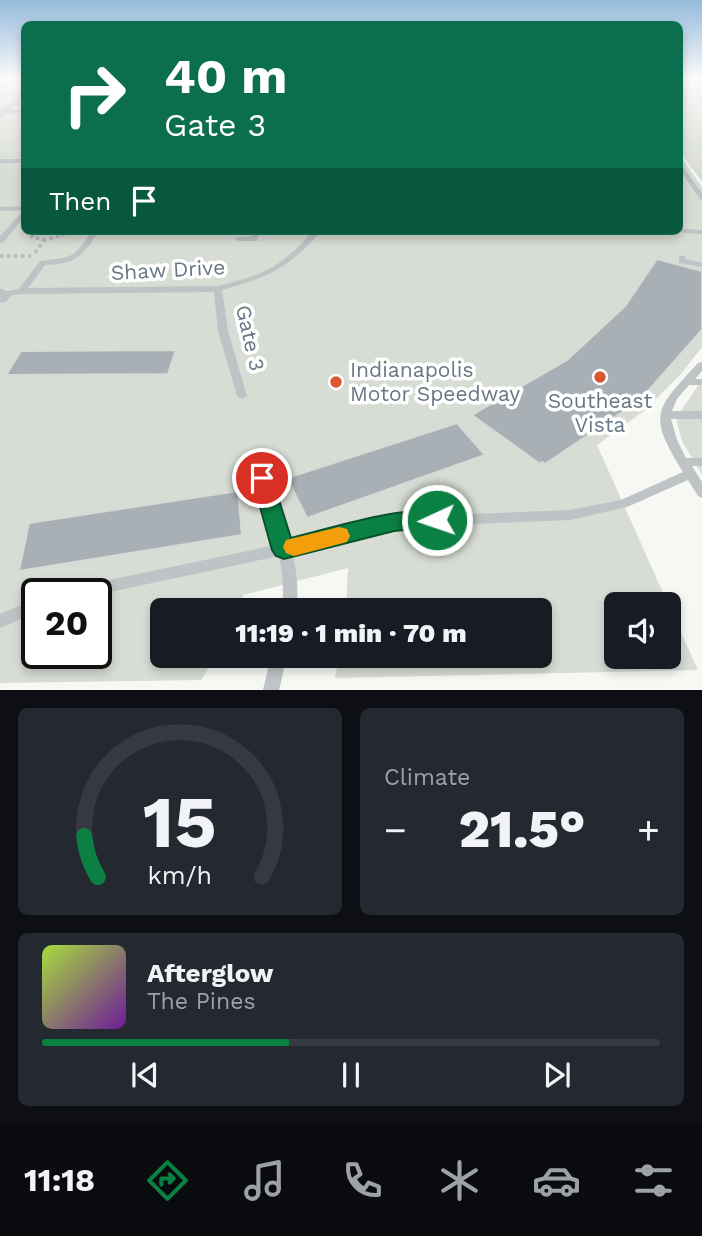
<!DOCTYPE html>
<meta charset="utf-8">
<style>
:root{--surface:#171b24;--page:#242831;--text:#f1f3f6;--muted:#9ea1a6;--line:#363941;--accent:#0b8043}
body{margin:0;font-family:"Work Sans",sans-serif;background:var(--page);color:var(--text);height:100vh;display:flex;flex-direction:column;font-size:26px;white-space:nowrap}
*{box-sizing:border-box;margin:0}
p{font-size:23px;color:var(--muted)}
.icon{flex:none;width:38px;height:38px;fill:none;stroke:currentColor;stroke-width:2;stroke-linecap:round;stroke-linejoin:round}
.map{position:relative;height:690px;overflow:hidden}
.details{display:flex;flex-direction:column;gap:18px;padding:18px;background:#0d0f14;flex:1}
.details>*{flex:none}
.guide{position:absolute;left:21px;top:21px;width:662px;height:214px;border-radius:10px;box-shadow:0 4px 10px #0003;background:#0b6e4f;color:#fff;overflow:hidden}
.controls{position:absolute;left:604px;top:592px;display:grid;gap:14px}
.controls a{display:grid;place-items:center;width:77px;height:77px;border-radius:10px;background:var(--surface);box-shadow:0 4px 10px #0003;font-size:35px}
.speed{position:absolute;left:21px;top:578px;display:flex;gap:14px;font-size:35px;font-weight:700;text-align:center}
.speed>*{display:grid;place-content:center;width:91px;height:91px;border-radius:50%;background:var(--surface);box-shadow:0 4px 10px #0003;line-height:1}
.speed .limit{border:4px solid #111;border-radius:10px;background:#fff;color:#111}
.pin{position:absolute;display:grid;place-items:center;width:60px;height:60px;color:#fff;margin:-30px;border:4px solid #fff;border-radius:50%;box-shadow:0 2px 7px #0007}
.me{position:absolute;width:77px;margin:-38px;rotate:267deg;stroke-linejoin:round;filter:drop-shadow(0 0 5px #0008)}
.turn{display:flex;align-items:center;gap:24px;height:147px;padding:0 28px;font-size:32px}
.turn .icon{width:91px;height:91px;stroke-width:2.5}
.turn b{display:block;font-size:49px;line-height:60px}
.then{display:flex;align-items:center;height:66px;padding:0 28px;background:#0003;gap:14px;font-size:26px}
.big{font-size:52px;font-weight:800;line-height:1.1}
.details .widget{flex:1;display:flex;flex-direction:column;justify-content:center;gap:10px;min-width:0;padding:0 24px;border-radius:10px;background:var(--page)}
.details .dial{align-items:center;gap:0}
.dial svg{height:182px;overflow:visible;fill:none;stroke:var(--line);stroke-width:7;stroke-linecap:round;text-anchor:middle}
.dial text{fill:var(--text);stroke:none}
.song{display:flex;align-items:center;gap:21px}
.cover{width:84px;height:84px;border-radius:10px;background:linear-gradient(135deg,hsl(80 70% 55%),hsl(280 70% 35%))}
.played{height:7px;border-radius:4px;background:linear-gradient(90deg,var(--accent) 40%,var(--line) 40%)}
.keys{display:flex;justify-content:space-around;direction:ltr}
.heat{display:flex;justify-content:space-between;align-items:center;font-size:38px;direction:ltr}
.details .tiles{flex:1;display:grid;gap:18px;grid-template-columns:1fr 1fr}
.widget:last-child{grid-column:span 2}
.trip{position:absolute;left:150px;top:598px;width:402px;height:70px;border-radius:10px;background:var(--surface);box-shadow:0 4px 10px #0003;font-weight:800;line-height:70px;text-align:center}
.menu{display:flex;height:112px;justify-content:space-around;align-items:center;background:#090b0e;color:var(--muted)}
.menu .icon{width:49px;height:49px}
.menu .on{color:var(--accent)}
.menu b{font-size:32px;color:var(--text)}
.map>svg:first-child{display:block}
.green{fill:#d7dcd4;fill-rule:evenodd}
.building{fill:#a8b0b5;stroke:#d9d9d7;stroke-width:2}
.lines{fill:none;stroke-linecap:round;stroke-linejoin:round}
.path-far1{stroke:#b9bcbe;stroke-width:2.5;stroke-dasharray:2.5 2.5;stroke-linecap:butt}
.path{stroke:#b9bcbe;stroke-width:3.5;stroke-dasharray:3.5 3.5;stroke-linecap:butt}
.service{fill:#bec3c6;fill-rule:evenodd}
.minor{fill:#bec3c6;fill-rule:evenodd}
.route{fill:#0b8043;stroke:#07532c;stroke-width:2}
.slow{fill:#f59e0b}
.poi-dot{fill:#d95832;stroke:#fff;stroke-width:2.5}
.labels{text-anchor:middle;stroke-width:7;stroke-linejoin:round;paint-order:stroke}
.street-label{font-size:21px;fill:#687784;stroke:#fff}
.poi-label{font-size:21px;fill:#687784;stroke:#fff;text-anchor:start}
</style>
<div class="map">
<svg width="702" height="690" viewBox="0 0 702 690">
<rect width="100%" height="100%" fill="#f7f7f4"/>
<g class="green">
<path d="M0,79H24V231H679V154L681,156L702,187V347L680,375L644,411L597,445L668,604H616V656H668V604L698,670L335,678L339,656H541V611H346L348,568L243,595L244,611H163V656H216L201,680L0,683ZM37,593H96V653H37Z"/>
<path d="M679,79H702V182L679,151Z"/>
<path d="M702,380V475L682,441L676,418Z"/>
</g>
<g class="building">
<path d="M657,259L702,271V330L640,400L545,464L542,462L540,464L472,415L567,360L625,306Z"/>
<path d="M176,350L168,374L6,375L21,351Z"/>
<path d="M457,423L485,455L307,518L287,478Z"/>
<path d="M238,491L242,535L19,571L29,523Z"/>
</g>
<g class="lines">
<g class="path-far1">
<path d="M32,236L34,231"/>
<path d="M62,236L68,231"/>
</g>
<g class="path">
<path d="M33,234L32,237L46,240L64,234"/>
<path d="M35,253L44,240"/>
<path d="M0,256H32"/>
</g>
<g class="service">
<path d="M6,79H10L0,90V86Z"/>
<rect x="0" y="93" width="24" height="2"/>
<path d="M0,110H24V113L0,114Z"/>
<rect x="0" y="159" width="24" height="4"/>
<path d="M679,163L681,164L702,193V200L700,199L679,169Z"/>
<path d="M24,206V210L0,211V207Z"/>
<path d="M24,211V217L3,243H0V236L22,212Z"/>
<path d="M681,229L702,230V234L684,233L680,231Z"/>
<path d="M91,231H99C83,256 76,264 45,265L28,288L218,286C242,280 270,273 289,255C298,248 305,239 313,231H321C289,268 269,277 222,290L228,331L247,396L242,399L237,396L218,331L214,292L22,294L0,296V292L19,289L40,261C72,257 73,260 91,231Z"/>
<path d="M252,231H260L257,241H238L234,239L238,237H251Z"/>
<path d="M679,256H685L686,259L702,263V267L679,263Z"/>
<path d="M702,362V371L695,379H702V385H689L677,399L672,411H702V419H671L677,440L686,458H702V466H692L702,482V498L698,496L688,480L627,507L570,520L394,527L292,552C297,572 299,591 296,611H282C284,592 283,574 279,556L96,595V593H68L70,588L75,587L276,545L256,478L258,475L262,473L266,475L268,478L289,542L394,517L570,510L621,500L683,472C647,414 655,410 698,363Z"/>
<path d="M37,599V612L0,628V614Z"/>
<path d="M271,656H287L279,690H263Z"/>
</g>
<g class="minor">
<path d="M24,93V100L0,118V110Z"/>
<path d="M0,288L12,294L6,302L0,303Z"/>
</g>
</g>
<linearGradient id="sky" x2="0" y2="1"><stop stop-color="#95badc"/><stop offset="0.45" stop-color="#fbfbfa"/><stop offset="1" stop-color="#fbfbfa" stop-opacity="0"/></linearGradient>
<rect width="702" height="175" fill="url(#sky)"/>
<path class="route" d="M262,471L269,473L272,478L291,538C329,529 409,502 445,514L448,520L445,526L394,531L284,559L276,556L272,550L252,478L255,473Z"/>
<path class="slow" d="M339,527L347,529L350,536L347,542L294,556L286,553L283,547L286,540Z"/>
<g class="poi-dot">
<circle cx="600" cy="377" r="7"/>
<circle cx="336" cy="382" r="7"/>
</g>
<g class="labels">
<g class="street-label">
<text transform="translate(168 270) rotate(-3)" y="7">Shaw Drive</text>
<text transform="translate(250 338) rotate(77)" y="7">Gate 3</text>
</g>
<g class="poi-label">
<text x="350" y="377">Indianapolis<tspan x="350" dy="24">Motor Speedway</tspan></text>
<text x="600" y="408" text-anchor="middle">Southeast<tspan x="600" dy="24">Vista</tspan></text>
</g>
</g>
</svg>
<div class="controls">
<a><svg class="icon" aria-label="sound" viewBox="0 0 24 24"><path d="M4 9h4l5-4v14l-5-4H4zM17 9q2 3 0 6"/></svg></a>
</div>
<div class="speed"><div class="limit">20</div></div>
<div class="pin" style="left:262px;top:478px;background:#d93025"><svg class="icon" aria-label="arrive" viewBox="0 0 24 24"><path d="M6 21V4h12l-3 4 3 4H6"/></svg></div>
<svg class="me" style="left:437px;top:520px" viewBox="-20 -20 40 40"><circle r="17" fill="#0b8043" stroke="#fff" stroke-width="3"/><path d="M0-11L8 9 0 5-8 9z" fill="#fff"/></svg>
<div class="trip">11:19 · 1 min · 70 m</div>
<div class="guide">
<div class="turn"><svg class="icon" aria-label="right" viewBox="0 0 24 24"><path d="M7 20v-9h11M14 6l5 5-5 5"/></svg><div><b>40 m</b>Gate 3</div></div>
<div class="then">Then<svg class="icon" aria-label="arrive" viewBox="0 0 24 24"><path d="M6 21V4h12l-3 4 3 4H6"/></svg></div>
</div>
</div>
<section class="details">
<div class="tiles">
<div class="widget dial"><svg viewBox="0 0 100 80">
<path d="M14 69A42 42 0 1 1 86 69"/>
<path d="M14 69A42 42 0 0 1 8 51" stroke="#0b8043"/>
<text x="50" y="56" font-size="32" font-weight="700">15</text>
<text x="50" y="72" font-size="11">km/h</text>
</svg></div>
<div class="widget"><p>Climate</p>
<div class="heat"><a>−</a><b class="big">21.5°</b><a>+</a></div>
</div>
<div class="widget">
<div class="song"><i class="cover"></i><div><b>Afterglow</b><p>The Pines</p></div></div>
<div class="played"></div>
<div class="keys"><svg class="icon" aria-label="previous" viewBox="0 0 24 24"><path d="M18 5L8 12l10 7zM5 5v14"/></svg><svg class="icon" aria-label="pause" viewBox="0 0 24 24"><path d="M8 5v14M16 5v14"/></svg><svg class="icon" aria-label="next" viewBox="0 0 24 24"><path d="M6 5l10 7-10 7zM19 5v14"/></svg></div>
</div>
</div>
</section>
<nav class="menu">
<b>11:18</b>
<svg class="icon on" aria-label="directions" viewBox="0 0 24 24"><path d="M12 3l9 9-9 9-9-9zM9 14v-3h6M13 9l2 2-2 2"/></svg>
<svg class="icon" aria-label="music" viewBox="0 0 24 24"><path d="M9 18V5l10-2v13"/><circle cx="6" cy="18" r="3"/><circle cx="16" cy="16" r="3"/></svg>
<svg class="icon" aria-label="phone" viewBox="0 0 24 24"><path d="M5 4h4l2 5-3 2q2 4 5 5l2-3 5 2v4C11 20 4 13 5 4z"/></svg>
<svg class="icon" aria-label="climate" viewBox="0 0 24 24"><path d="M12 3v18M4 7l16 10M4 17L20 7"/></svg>
<svg class="icon" aria-label="car" viewBox="0 0 24 24"><path d="M5 17H2v-5l4-1 3-4h7l3 4 3 1v5h-3M9 17h6M6 11h13"/><circle cx="7" cy="17" r="2"/><circle cx="17" cy="17" r="2"/></svg>
<svg class="icon" aria-label="filters" viewBox="0 0 24 24"><path d="M4 7h16M4 17h16"/><circle cx="9" cy="7" r="2"/><circle cx="15" cy="17" r="2"/></svg>
</nav>
